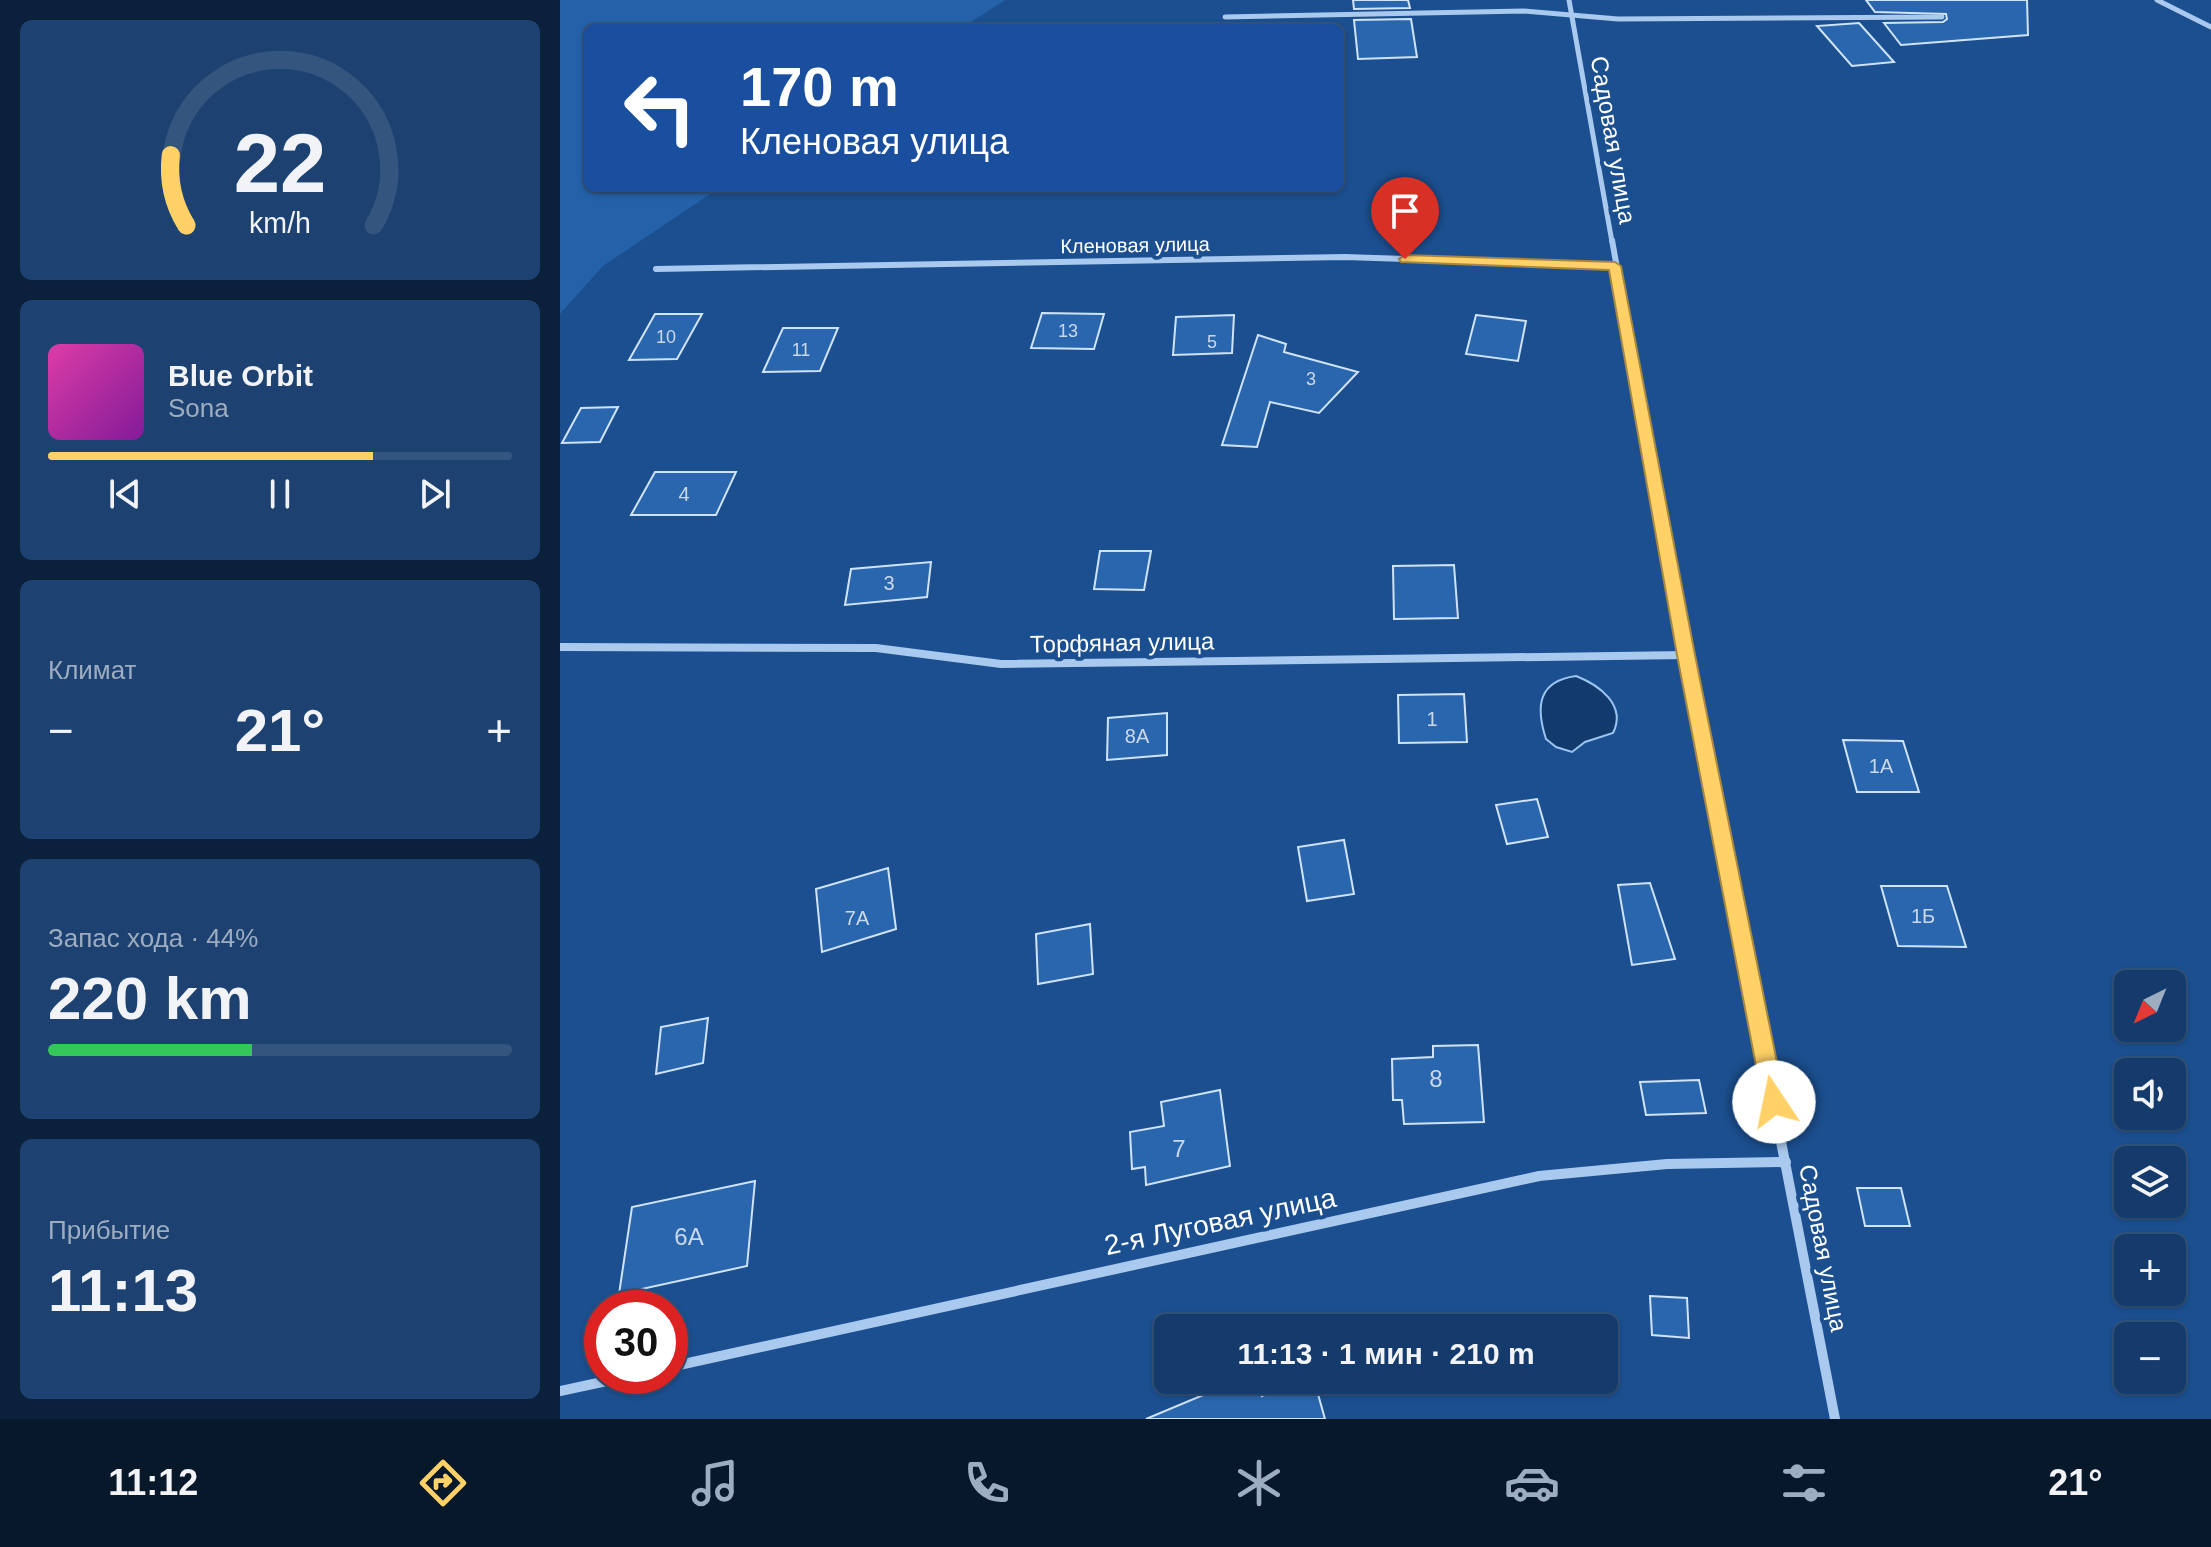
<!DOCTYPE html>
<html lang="ru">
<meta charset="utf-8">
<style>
:root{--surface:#143b6b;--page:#1d4271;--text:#f1f3f6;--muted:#9dadc1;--line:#33557e;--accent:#ffd166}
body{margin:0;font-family:Helvetica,sans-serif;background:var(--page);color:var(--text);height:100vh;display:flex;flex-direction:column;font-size:30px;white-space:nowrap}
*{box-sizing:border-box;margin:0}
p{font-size:26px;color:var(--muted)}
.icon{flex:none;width:44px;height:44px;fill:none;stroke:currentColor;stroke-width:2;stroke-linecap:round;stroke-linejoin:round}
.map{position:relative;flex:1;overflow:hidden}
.drawer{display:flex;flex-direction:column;gap:20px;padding:20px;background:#0b203b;width:560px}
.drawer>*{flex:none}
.banner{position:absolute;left:24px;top:24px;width:760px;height:168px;border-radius:12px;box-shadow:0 2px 6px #0004,0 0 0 2px var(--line);background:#1a4fa0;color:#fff;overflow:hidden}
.needle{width:52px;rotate:223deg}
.fabs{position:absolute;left:1554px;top:970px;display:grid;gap:16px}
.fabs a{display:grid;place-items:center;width:72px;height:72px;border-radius:12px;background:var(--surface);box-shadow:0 2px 6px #0004,0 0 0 2px var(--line);font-size:40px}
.speed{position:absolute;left:24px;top:1290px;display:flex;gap:16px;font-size:40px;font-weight:700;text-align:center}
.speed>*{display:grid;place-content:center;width:104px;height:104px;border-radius:50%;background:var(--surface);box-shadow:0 2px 6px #0004,0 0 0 2px var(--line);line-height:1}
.speed .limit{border:12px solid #d22;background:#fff;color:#111}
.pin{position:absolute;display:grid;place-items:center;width:68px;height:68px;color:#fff;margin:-82px -34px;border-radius:50% 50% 50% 0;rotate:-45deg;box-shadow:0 0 8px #0007}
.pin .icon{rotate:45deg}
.me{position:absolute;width:88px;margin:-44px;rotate:349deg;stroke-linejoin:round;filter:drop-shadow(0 0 6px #0008)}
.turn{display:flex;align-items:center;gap:28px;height:168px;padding:0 24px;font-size:36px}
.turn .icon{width:104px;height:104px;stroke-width:2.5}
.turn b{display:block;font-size:56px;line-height:68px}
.big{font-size:60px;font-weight:600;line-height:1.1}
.drawer .tile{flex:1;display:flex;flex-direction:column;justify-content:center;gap:12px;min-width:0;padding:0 28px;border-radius:12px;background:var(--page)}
.drawer .dial{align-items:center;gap:0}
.dial svg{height:208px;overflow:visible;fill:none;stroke:var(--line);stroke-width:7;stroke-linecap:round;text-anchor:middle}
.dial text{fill:var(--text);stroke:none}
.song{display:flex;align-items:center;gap:24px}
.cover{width:96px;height:96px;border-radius:12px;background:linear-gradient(135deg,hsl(320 70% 55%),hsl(290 70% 35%))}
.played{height:8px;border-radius:4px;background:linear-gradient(90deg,var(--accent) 70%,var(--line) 70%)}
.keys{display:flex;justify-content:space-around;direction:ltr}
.heat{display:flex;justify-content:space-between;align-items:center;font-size:44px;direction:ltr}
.charge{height:12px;border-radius:6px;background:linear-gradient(90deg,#34c759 44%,var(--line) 0)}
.trip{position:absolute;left:594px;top:1314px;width:464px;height:80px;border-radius:12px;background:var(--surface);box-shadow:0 2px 6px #0004,0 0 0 2px var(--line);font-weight:600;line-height:80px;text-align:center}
.tabs{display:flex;height:128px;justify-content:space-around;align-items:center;background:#08182b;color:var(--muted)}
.tabs .icon{width:56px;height:56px}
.tabs .on{color:var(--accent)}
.tabs b{font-size:36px;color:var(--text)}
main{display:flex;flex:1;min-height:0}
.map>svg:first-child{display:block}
.green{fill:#2461a8}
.water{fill:#123a6d;stroke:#9cc4f0;stroke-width:2}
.building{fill:#2a66ad;stroke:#cfe3fa;stroke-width:2}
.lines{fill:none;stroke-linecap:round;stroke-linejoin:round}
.street-far3{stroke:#a9c9ee;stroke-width:5}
.street-far2{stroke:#a9c9ee;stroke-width:6}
.street-far1{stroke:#a9c9ee;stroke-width:8}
.street{stroke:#a9c9ee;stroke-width:10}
.route{fill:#ffd166;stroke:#a68842;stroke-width:2}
.labels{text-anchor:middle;stroke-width:8;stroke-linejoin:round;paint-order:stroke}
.far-number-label{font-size:18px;fill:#cad9ea}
.far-street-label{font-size:20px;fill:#fff;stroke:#1b4f8f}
.number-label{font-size:20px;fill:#cad9ea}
.street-label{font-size:24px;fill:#fff;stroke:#1b4f8f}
.near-number-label{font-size:24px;fill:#cad9ea}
.near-street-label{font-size:28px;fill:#fff;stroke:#1b4f8f}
</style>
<main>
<section class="drawer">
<div class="tile dial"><svg viewBox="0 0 100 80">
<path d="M14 69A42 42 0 1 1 86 69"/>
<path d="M14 69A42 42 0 0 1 8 42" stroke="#ffd166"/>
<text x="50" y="56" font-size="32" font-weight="700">22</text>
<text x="50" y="72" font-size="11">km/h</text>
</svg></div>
<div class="tile">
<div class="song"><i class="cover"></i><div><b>Blue Orbit</b><p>Sona</p></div></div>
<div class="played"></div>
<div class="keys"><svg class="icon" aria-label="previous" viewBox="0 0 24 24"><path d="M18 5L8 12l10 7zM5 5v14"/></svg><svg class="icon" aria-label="pause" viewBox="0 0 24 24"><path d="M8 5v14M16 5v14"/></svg><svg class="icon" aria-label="next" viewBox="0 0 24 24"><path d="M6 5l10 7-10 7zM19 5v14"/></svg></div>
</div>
<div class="tile"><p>Климат</p>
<div class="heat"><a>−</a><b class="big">21°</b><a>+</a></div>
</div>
<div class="tile"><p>Запас хода · 44%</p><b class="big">220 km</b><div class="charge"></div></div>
<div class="tile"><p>Прибытие</p><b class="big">11:13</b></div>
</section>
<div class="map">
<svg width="1651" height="1419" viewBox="0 0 1651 1419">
<rect width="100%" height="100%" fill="#1b4f8f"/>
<path class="green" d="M0,0H445L402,28H28V188H159L43,266L0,314Z"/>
<path class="water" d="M1016,676C1039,685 1067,705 1053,733L1025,742L1012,752L996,747L986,739C975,705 979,681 1016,676Z"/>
<g class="building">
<path d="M793,0H848L850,8L794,9Z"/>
<path d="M1306,0H1467L1468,35L1341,45L1324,23L1383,22L1387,19L1386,14L1315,12Z"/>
<path d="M851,19L857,57L798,59L794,20Z"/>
<path d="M1299,23L1334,62L1292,66L1257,26Z"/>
<path d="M482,313L544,314L534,349L471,348Z"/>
<path d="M95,314H142L117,359L69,360Z"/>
<path d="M674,315L672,353L613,355L616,317Z"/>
<path d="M916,315L966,321L958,361L906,354Z"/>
<path d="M223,328H278L260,371L203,372Z"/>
<path d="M698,335L726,344L724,352L798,372L759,413L710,402L697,447L662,445Z"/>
<path d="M58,407L40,442L2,443L21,408Z"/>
<path d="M95,472H176L156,515H71Z"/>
<path d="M540,551H591L584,590L534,589Z"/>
<path d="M371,562L367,597L285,605L291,569Z"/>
<path d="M894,565L898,618L834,619L833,566Z"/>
<path d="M904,694L907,742L839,743L838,695Z"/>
<path d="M607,713V755L547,760L548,718Z"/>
<path d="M1283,740L1343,741L1359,792H1297Z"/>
<path d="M977,799L988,837L947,844L936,805Z"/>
<path d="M784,840L794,894L747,901L738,847Z"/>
<path d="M328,868L336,929L262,952L256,889Z"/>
<path d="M1090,883L1115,959L1072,965L1058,885Z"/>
<path d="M1321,886H1387L1406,947L1338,946Z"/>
<path d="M530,924L533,974L478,984L476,934Z"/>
<path d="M148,1018L143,1063L96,1074L101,1027Z"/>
<path d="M918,1045L924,1122L844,1124L842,1100H833L832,1059L873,1057V1046Z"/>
<path d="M1139,1080L1146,1113L1086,1115L1080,1082Z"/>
<path d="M660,1090L670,1166L586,1185L585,1167L572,1169L570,1132L604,1126L601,1102Z"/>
<path d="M195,1181L187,1266L59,1294L72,1207Z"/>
<path d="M1297,1188H1341L1350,1226H1305Z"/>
<path d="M1090,1296L1127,1298L1129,1338L1092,1335Z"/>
<path d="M679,1380H699L702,1396L741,1380H754L765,1419H586Z"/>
</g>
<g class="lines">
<g class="street-far3">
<path d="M1009,0L1052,242"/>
<path d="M1597,0L1651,27"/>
<path d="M665,17L964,11L1058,19L1382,17"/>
</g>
<g class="street-far2">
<path d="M1052,240L1107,547"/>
<path d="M96,269L785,257L1055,266"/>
</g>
<g class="street-far1">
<path d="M1106,545L1180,933"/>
<path d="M0,647L316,648L441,664L1126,655"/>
</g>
<g class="street">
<path d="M1180,931L1275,1419"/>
<path d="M110,1367L979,1176L1107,1164L1226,1162"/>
<path d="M0,1391L70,1376"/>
</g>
</g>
<path class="route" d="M845,255L1055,262L1061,266L1135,655L1225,1102L1222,1110L1214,1113L1206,1110L1203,1102L1117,655L1049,270L841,262L839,259Z"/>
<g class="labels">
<g class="far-number-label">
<text x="508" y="337">13</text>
<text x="106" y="343">10</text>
<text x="652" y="348">5</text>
<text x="241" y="356">11</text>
<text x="751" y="385">3</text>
</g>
<g class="far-street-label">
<text transform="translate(575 245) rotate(-1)" y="7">Кленовая улица</text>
</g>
<g class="number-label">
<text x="124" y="501">4</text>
<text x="329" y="590">3</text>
<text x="872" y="726">1</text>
<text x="577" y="743">8А</text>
<text x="1321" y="773">1А</text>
<text x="1363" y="923">1Б</text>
<text x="297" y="925">7А</text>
</g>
<g class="street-label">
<text transform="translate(1053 140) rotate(80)" y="8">Садовая улица</text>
<text transform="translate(562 643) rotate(-1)" y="8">Торфяная улица</text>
<text transform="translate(1263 1248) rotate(79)" y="8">Садовая улица</text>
</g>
<g class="near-number-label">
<text x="876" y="1087">8</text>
<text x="619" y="1157">7</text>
<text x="129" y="1245">6А</text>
</g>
<g class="near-street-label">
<text transform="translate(660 1221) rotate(-12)" y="10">2-я Луговая улица</text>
</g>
</g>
</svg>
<div class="fabs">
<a><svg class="needle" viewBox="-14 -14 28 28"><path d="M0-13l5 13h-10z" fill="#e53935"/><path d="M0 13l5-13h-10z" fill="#9dadc1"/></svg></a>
<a><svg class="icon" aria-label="sound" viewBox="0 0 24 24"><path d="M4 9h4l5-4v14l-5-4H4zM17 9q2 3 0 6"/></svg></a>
<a><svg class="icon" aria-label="layers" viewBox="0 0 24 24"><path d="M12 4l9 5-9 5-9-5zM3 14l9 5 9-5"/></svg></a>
<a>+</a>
<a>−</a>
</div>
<div class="speed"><div class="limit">30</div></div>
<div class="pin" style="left:845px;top:259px;background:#d93025"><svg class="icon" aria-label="arrive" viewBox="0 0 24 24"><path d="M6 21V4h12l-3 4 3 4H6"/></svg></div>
<svg class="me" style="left:1214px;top:1102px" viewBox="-20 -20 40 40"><circle r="19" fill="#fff"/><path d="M0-13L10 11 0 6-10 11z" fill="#ffd166"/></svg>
<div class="trip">11:13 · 1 мин · 210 m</div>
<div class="banner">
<div class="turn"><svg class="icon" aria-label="left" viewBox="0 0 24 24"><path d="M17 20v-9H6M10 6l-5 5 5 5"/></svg><div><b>170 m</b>Кленовая улица</div></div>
</div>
</div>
</main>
<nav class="tabs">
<b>11:12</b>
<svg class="icon on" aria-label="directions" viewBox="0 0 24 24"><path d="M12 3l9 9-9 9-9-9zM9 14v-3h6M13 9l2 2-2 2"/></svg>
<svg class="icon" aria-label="music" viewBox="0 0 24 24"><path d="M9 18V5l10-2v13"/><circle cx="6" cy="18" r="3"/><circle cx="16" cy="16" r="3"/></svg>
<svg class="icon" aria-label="phone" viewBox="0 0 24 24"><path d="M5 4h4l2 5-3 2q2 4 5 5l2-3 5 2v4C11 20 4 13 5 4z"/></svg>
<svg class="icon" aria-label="climate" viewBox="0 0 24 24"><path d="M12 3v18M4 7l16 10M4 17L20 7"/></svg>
<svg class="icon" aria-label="car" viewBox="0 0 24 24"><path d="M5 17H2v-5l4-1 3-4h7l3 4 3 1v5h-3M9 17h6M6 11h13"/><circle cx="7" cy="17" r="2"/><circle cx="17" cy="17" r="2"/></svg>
<svg class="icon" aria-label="filters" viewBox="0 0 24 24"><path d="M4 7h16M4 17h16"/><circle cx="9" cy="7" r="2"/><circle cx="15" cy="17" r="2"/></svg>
<b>21°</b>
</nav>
